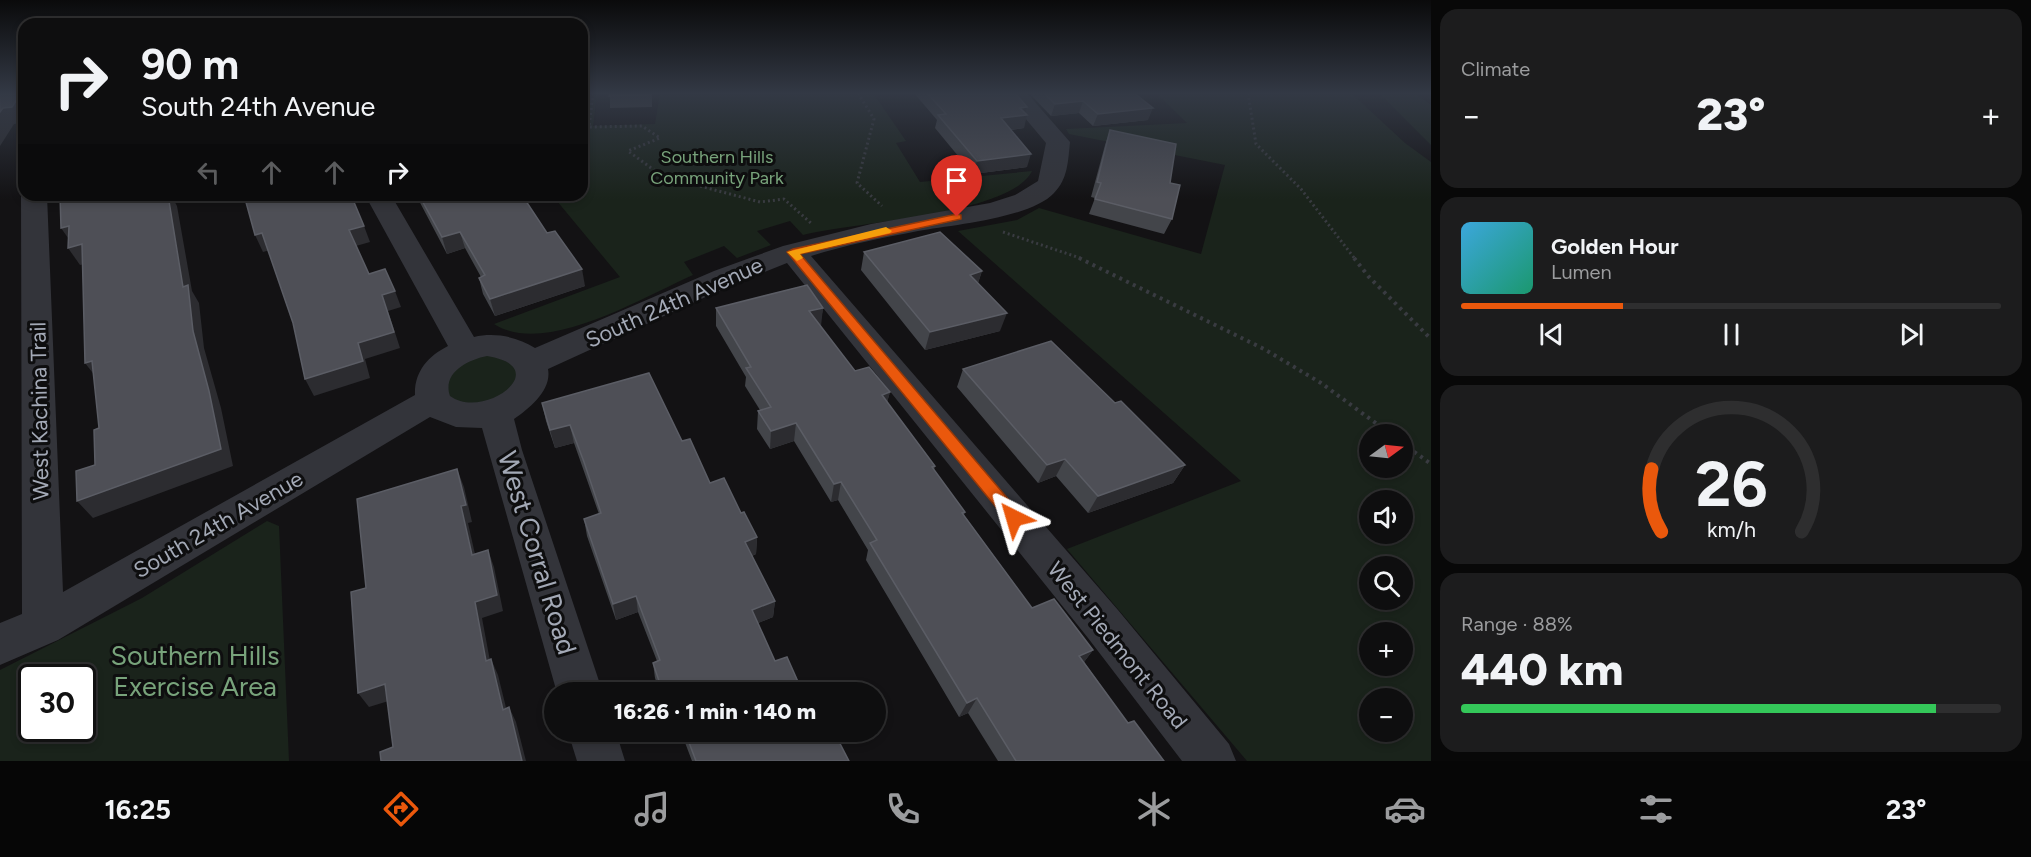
<!DOCTYPE html>
<meta charset="utf-8">
<style>
:root{--surface:#0e0e0f;--page:#1c1c1d;--text:#f1f3f6;--muted:#9b9c9e;--line:#2e2e2f;--accent:#ea580c}
body{margin:0;font-family:Figtree,sans-serif;background:var(--page);color:var(--text);height:100vh;display:flex;flex-direction:column;font-size:22px;white-space:nowrap}
*{box-sizing:border-box;margin:0}
p{font-size:20px;color:var(--muted)}
.icon{flex:none;width:33px;height:33px;fill:none;stroke:currentColor;stroke-width:2;stroke-linecap:round;stroke-linejoin:round}
.map{position:relative;flex:1;overflow:hidden}
.panel{display:flex;flex-direction:column;gap:9px;padding:9px;background:#080808;width:600px}
.panel>*{flex:none}
.top-card{position:absolute;left:18px;top:18px;width:570px;height:183px;border-radius:18px;box-shadow:0 3px 9px #0003,0 0 0 2px var(--line);background:#0e0e0f;color:var(--text);overflow:hidden}
.needle{width:39px;rotate:75deg}
.fabs{position:absolute;left:1359px;top:424px;display:grid;gap:12px}
.fabs a{display:grid;place-items:center;width:54px;height:54px;border-radius:50%;background:var(--surface);box-shadow:0 3px 9px #0003,0 0 0 2px var(--line);font-size:30px}
.speed{position:absolute;left:18px;top:664px;display:flex;gap:12px;font-size:30px;font-weight:700;text-align:center}
.speed>*{display:grid;place-content:center;width:78px;height:78px;border-radius:50%;background:var(--surface);box-shadow:0 3px 9px #0003,0 0 0 2px var(--line);line-height:1}
.speed .limit{border:3px solid #111;border-radius:9px;background:#fff;color:#111}
.pin{position:absolute;display:grid;place-items:center;width:51px;height:51px;color:#fff;margin:-62px -26px;border-radius:50% 50% 50% 0;rotate:-45deg;box-shadow:0 0 6px #0007}
.pin .icon{rotate:45deg}
.me{position:absolute;width:66px;margin:-33px;rotate:320deg;stroke-linejoin:round;filter:drop-shadow(0 0 4px #0008)}
.turn{display:flex;align-items:center;gap:21px;height:126px;padding:0 24px;font-size:27px}
.turn .icon{width:78px;height:78px;stroke-width:2.5}
.turn b{display:block;font-size:42px;line-height:51px}
.lanes{display:flex;align-items:center;height:57px;padding:0 24px;background:#0003;justify-content:center;gap:30px;direction:ltr}
.lanes .off{opacity:.35}
.big{font-size:45px;font-weight:800;line-height:1.1}
.panel .card{flex:1;display:flex;flex-direction:column;justify-content:center;gap:9px;min-width:0;padding:0 21px;border-radius:18px;background:var(--page)}
.panel .dial{align-items:center;gap:0}
.dial svg{height:156px;overflow:visible;fill:none;stroke:var(--line);stroke-width:7;stroke-linecap:round;text-anchor:middle}
.dial text{fill:var(--text);stroke:none}
.song{display:flex;align-items:center;gap:18px}
.cover{width:72px;height:72px;border-radius:9px;background:linear-gradient(135deg,hsl(200 70% 55%),hsl(160 70% 35%))}
.played{height:6px;border-radius:3px;background:linear-gradient(90deg,var(--accent) 30%,var(--line) 30%)}
.keys{display:flex;justify-content:space-around;direction:ltr}
.heat{display:flex;justify-content:space-between;align-items:center;font-size:33px;direction:ltr}
.charge{height:9px;border-radius:4px;background:linear-gradient(90deg,#34c759 88%,var(--line) 0)}
.trip{position:absolute;left:544px;top:682px;width:342px;height:60px;border-radius:30px;background:var(--surface);box-shadow:0 3px 9px #0003,0 0 0 2px var(--line);font-weight:800;line-height:60px;text-align:center}
.tabs{display:flex;height:96px;justify-content:space-around;align-items:center;background:#060606;color:var(--muted)}
.tabs .icon{width:42px;height:42px}
.tabs .selected{color:var(--accent)}
.tabs b{font-size:27px;color:var(--text)}
main{display:flex;flex:1;min-height:0}
.map>svg:first-child{display:block}
.green{fill:#1a231b;fill-rule:evenodd}
.lines{fill:none;stroke-linecap:round;stroke-linejoin:round}
.path-far1{stroke:#393b41;stroke-width:3;stroke-dasharray:2 3;stroke-linecap:butt}
.path{stroke:#393b41;stroke-width:4;stroke-dasharray:3 4.5;stroke-linecap:butt}
.minor{fill:#33343a;fill-rule:evenodd}
.wall{fill:#43454a}
.shaded-wall{fill:#2c2c30}
.building{fill:#4e4f56;stroke:#5b5d65;stroke-width:1.5}
.route{fill:#ea580c;stroke:#983908;stroke-width:1.5}
.slow{fill:#f59e0b}
.labels{text-anchor:middle;stroke-width:6;stroke-linejoin:round;paint-order:stroke}
.far-park-label{font-size:18px;fill:#78a37b;stroke:#0e0e0f}
.street-label{font-size:22px;fill:#a3a9b6;stroke:#0e0e0f}
.near-street-label{font-size:27px;fill:#a3a9b6;stroke:#0e0e0f}
.near-park-label{font-size:27px;fill:#78a37b;stroke:#0e0e0f}
</style>
<main>
<div class="map">
<svg width="1431" height="761" viewBox="0 0 1431 761">
<rect width="100%" height="100%" fill="#131214"/>
<g class="green">
<path d="M582,93H597L593,126L655,124L660,93H873L906,141L896,143L920,182L1032,171C1011,215 851,222 803,235L790,221L757,231L771,245L737,258L724,246L684,262L693,275C643,297 545,357 494,324L620,277L552,195H582Z"/>
<path d="M1156,93H1351L1405,143L1431,162V761H1247L1067,549L1241,481L958,231L1017,220L1039,208L1201,254L1225,165L1069,134L1066,129L1187,123ZM1370,435H1402V468H1370ZM1370,501H1402V534H1370ZM1370,567H1402V600H1370ZM1370,633H1402V666H1370ZM1370,699H1402V732H1370Z"/>
<path d="M1379,93H1414L1431,105V145Z"/>
<path d="M475,347L533,374L467,417L433,380Z"/>
<path d="M267,521L279,526L289,761H0V670L142,598ZM32,678H82V729H32Z"/>
</g>
<g class="lines">
<g class="path-far1">
<path d="M593,93L589,127L642,126L660,138L628,151L662,176L760,202L784,199L812,224"/>
<path d="M858,93L874,119L857,183L882,206"/>
<path d="M1248,93L1256,144L1301,189L1355,259"/>
<path d="M1003,232L1083,259"/>
</g>
<g class="path">
<path d="M1079,258L1264,349L1321,383L1392,435"/>
<path d="M1354,258L1369,277L1431,339"/>
<path d="M1402,443L1431,464"/>
</g>
<g class="minor">
<path d="M1004,93H1027L1070,142C1068,161 1068,179 1054,193C1031,218 952,225 918,231C882,238 846,245 811,256L1118,610L1229,744L1236,761H1182L1088,638L787,263L734,284L548,369C552,390 530,408 514,419L522,450L603,693H557L482,428L456,427L430,417L58,640L0,665V623L22,614L21,195L24,191V195H47L63,592L415,395C414,372 428,356 448,346L365,195H391L474,337C495,332 518,337 535,348L714,271L783,246L871,224L990,203L1015,195L1038,181L1046,143ZM487,356C556,367 484,421 450,396C442,373 467,360 487,356Z"/>
<path d="M568,732H616L625,761H577Z"/>
</g>
</g>
<g class="wall">
<path d="M610,93H652V107L610,108Z"/>
<path d="M914,93H1015L1025,113L1024,128L1011,130L1027,167L973,174L935,128L937,120Z"/>
<path d="M1029,93H1134L1148,120L1093,126L1079,113L1051,116Z"/>
<path d="M1110,130L1170,183L1172,219L1164,234L1089,214L1095,198L1091,197L1105,145Z"/>
<path d="M416,195H522L547,233L585,286L495,316L483,294L479,278L481,277L465,248L447,254Z"/>
<path d="M864,252L982,271L978,283L1000,331L925,350L861,270Z"/>
<path d="M716,308H823L820,326L855,371L890,392L887,402L935,466L934,470L965,512L964,515L1032,608L1093,650L1084,662L1128,723L1164,761H998L968,713L959,717L866,560L868,550L838,500L831,502L794,441L770,449L757,429L758,411L760,410L745,386L746,377L716,326Z"/>
<path d="M963,369L1115,403L1185,465L1173,483L1088,513L1056,476L1038,483L957,387Z"/>
<path d="M542,403L682,441L710,483L741,513L757,537L756,554L752,556L775,601L773,617L758,623L775,661L803,693H660L655,678L653,663L657,661L638,612L616,620L587,536L584,519L599,514L574,443L555,448L546,421Z"/>
<path d="M681,732H821L825,739L849,761H692Z"/>
</g>
<g class="shaded-wall">
<path d="M21,93H24V122L23,123L14,124L0,146V112L3,108Z"/>
<path d="M1083,101L1079,113L1051,116L1055,104Z"/>
<path d="M1027,107L1024,116L1027,115L1024,128L998,131L1001,118L1020,108Z"/>
<path d="M1153,108L1148,120L1093,126L1098,114Z"/>
<path d="M1031,154L1027,167L973,174L977,161Z"/>
<path d="M167,195H171L177,206L192,291L199,303L204,348L221,408L233,466L93,518L77,501L193,331L183,287Z"/>
<path d="M69,226L73,245L61,228Z"/>
<path d="M364,226L370,242L356,246L349,230Z"/>
<path d="M460,232L465,248L447,254L442,237Z"/>
<path d="M262,233L270,250L263,252L255,235Z"/>
<path d="M82,244L94,262L80,265L68,248Z"/>
<path d="M582,269L585,286L495,316L490,299Z"/>
<path d="M982,271L976,289L970,275Z"/>
<path d="M395,291L401,307L388,311L400,348L365,359L370,378L314,396L305,379L382,295Z"/>
<path d="M823,308L821,326L807,329L809,311Z"/>
<path d="M1007,313L1000,331L925,350L930,332Z"/>
<path d="M92,361L99,381L85,363Z"/>
<path d="M890,392L885,410L882,395Z"/>
<path d="M796,423L794,441L770,449L771,431Z"/>
<path d="M570,425L574,443L555,448L550,430Z"/>
<path d="M1065,459L1056,476L1038,483L1047,465Z"/>
<path d="M1185,465L1173,483L1088,513L1098,496Z"/>
<path d="M457,469L464,487L472,522L468,523L479,572L472,555L461,506Z"/>
<path d="M841,482L838,500L831,502L834,484Z"/>
<path d="M757,537L756,554L744,559L745,542Z"/>
<path d="M488,550L494,567L503,611L482,618L493,677L486,661L475,602Z"/>
<path d="M636,596L638,612L616,620L613,604Z"/>
<path d="M775,601L773,617L751,626L752,610Z"/>
<path d="M1093,650L1081,666L1079,656Z"/>
<path d="M491,659L498,675L510,724L503,710Z"/>
<path d="M385,684L395,699L369,707L358,693Z"/>
<path d="M977,698L968,713L959,717L967,703Z"/>
<path d="M509,707L516,722L526,761H522Z"/>
</g>
<g class="building">
<path d="M0,93H21L12,107L3,108L0,112Z"/>
<path d="M610,93H651V95L609,96Z"/>
<path d="M927,93H1015L1027,107L1020,108L1027,115L1001,118L1031,154L977,161L938,115L946,114Z"/>
<path d="M1044,93H1134L1153,108L1098,114L1083,101L1055,104Z"/>
<path d="M1110,130L1176,144L1170,183L1180,185L1172,219L1095,199L1101,183L1097,182Z"/>
<path d="M60,195H168L183,287L188,285L193,331L209,391L221,449L77,501L76,471L95,465L94,430L99,428L92,361L85,363L82,244L68,248L69,226L61,228Z"/>
<path d="M244,195H351L364,226L349,230L369,274L385,269L395,291L382,295L394,332L358,343L363,361L305,379L293,323L262,233L255,235Z"/>
<path d="M419,195H522L547,233L555,231L582,269L490,299L479,278L485,275L460,232L442,237Z"/>
<path d="M940,232L982,271L970,275L1007,313L930,332L864,252Z"/>
<path d="M807,285L823,308L809,311L855,371L869,367L890,392L882,395L935,466L932,467L965,512L962,513L1032,608L1054,599L1093,650L1079,656L1128,723L1134,721L1164,761H1016L977,698L967,703L870,543L877,540L841,482L834,484L796,423L771,431L758,411L771,407L746,368L751,367L716,308Z"/>
<path d="M1051,341L1115,403L1121,401L1185,465L1098,496L1065,459L1047,465L963,369Z"/>
<path d="M649,373L682,441L690,439L710,483L724,478L741,513L744,512L757,537L745,542L775,601L752,610L775,661L787,657L803,693H663L653,663L660,660L636,596L613,604L584,519L601,513L584,462L570,425L550,430L542,403Z"/>
<path d="M457,469L466,505L461,506L472,555L488,550L497,595L475,602L486,661L491,659L503,710L509,707L522,761H381L380,752L393,747L385,684L358,693L351,592L366,588L357,499Z"/>
<path d="M685,732H821L825,739L835,734L849,761H696Z"/>
</g>
<linearGradient id="sky" x2="0" y2="1"><stop stop-color="#0a0a0b"/><stop offset="0.47" stop-color="#333945"/><stop offset="1" stop-color="#333945" stop-opacity="0"/></linearGradient>
<rect width="1431" height="199" fill="url(#sky)"/>
<path class="route" d="M957,214L961,215V219L800,254L1020,513L1022,518L1020,523H1009L787,252L793,249Z"/>
<path class="slow" d="M886,227L892,231L890,233L800,254L803,258L797,261L787,252Z"/>
<g class="labels">
<g class="far-park-label">
<text x="717" y="163">Southern Hills<tspan x="717" dy="21">Community Park</tspan></text>
</g>
<g class="street-label">
<text transform="translate(674 302) rotate(-24)" y="8">South 24th Avenue</text>
<text transform="translate(39 411) rotate(-91)" y="8">West Kachina Trail</text>
<text transform="translate(218 524) rotate(-30)" y="8">South 24th Avenue</text>
<text transform="translate(1118 645) rotate(51)" y="8">West Piedmont Road</text>
</g>
<g class="near-street-label">
<text transform="translate(537 553) rotate(73)" y="9">West Corral Road</text>
</g>
<g class="near-park-label">
<text x="195" y="665">Southern Hills<tspan x="195" dy="31">Exercise Area</tspan></text>
</g>
</g>
</svg>
<div class="fabs">
<a><svg class="needle" viewBox="-14 -14 28 28"><path d="M0-13l5 13h-10z" fill="#e53935"/><path d="M0 13l5-13h-10z" fill="#9b9c9e"/></svg></a>
<a><svg class="icon" aria-label="sound" viewBox="0 0 24 24"><path d="M4 9h4l5-4v14l-5-4H4zM17 9q2 3 0 6"/></svg></a>
<a><svg class="icon" aria-label="search" viewBox="0 0 24 24"><circle cx="10" cy="10" r="6"/><path d="M15 15l6 6"/></svg></a>
<a>+</a>
<a>−</a>
</div>
<div class="speed"><div class="limit">30</div></div>
<div class="pin" style="left:957px;top:217px;background:#d93025"><svg class="icon" aria-label="arrive" viewBox="0 0 24 24"><path d="M6 21V4h12l-3 4 3 4H6"/></svg></div>
<svg class="me" style="left:1014px;top:518px" viewBox="-20 -20 40 40"><path d="M0-17L14 15 0 8-14 15z" fill="#ea580c" stroke="#fff" stroke-width="4"/></svg>
<div class="trip">16:26 · 1 min · 140 m</div>
<div class="top-card">
<div class="turn"><svg class="icon" aria-label="right" viewBox="0 0 24 24"><path d="M7 20v-9h11M14 6l5 5-5 5"/></svg><div><b>90 m</b>South 24th Avenue</div></div>
<div class="lanes"><svg class="icon off" aria-label="left" viewBox="0 0 24 24"><path d="M17 20v-9H6M10 6l-5 5 5 5"/></svg><svg class="icon off" aria-label="ahead" viewBox="0 0 24 24"><path d="M12 20V5M6 11l6-6 6 6"/></svg><svg class="icon off" aria-label="ahead" viewBox="0 0 24 24"><path d="M12 20V5M6 11l6-6 6 6"/></svg><svg class="icon" aria-label="right" viewBox="0 0 24 24"><path d="M7 20v-9h11M14 6l5 5-5 5"/></svg></div>
</div>
</div>
<section class="panel">
<div class="card"><p>Climate</p>
<div class="heat"><a>−</a><b class="big">23°</b><a>+</a></div>
</div>
<div class="card">
<div class="song"><i class="cover"></i><div><b>Golden Hour</b><p>Lumen</p></div></div>
<div class="played"></div>
<div class="keys"><svg class="icon" aria-label="previous" viewBox="0 0 24 24"><path d="M18 5L8 12l10 7zM5 5v14"/></svg><svg class="icon" aria-label="pause" viewBox="0 0 24 24"><path d="M8 5v14M16 5v14"/></svg><svg class="icon" aria-label="next" viewBox="0 0 24 24"><path d="M6 5l10 7-10 7zM19 5v14"/></svg></div>
</div>
<div class="card dial"><svg viewBox="0 0 100 80">
<path d="M14 69A42 42 0 1 1 86 69"/>
<path d="M14 69A42 42 0 0 1 9 37" stroke="#ea580c"/>
<text x="50" y="56" font-size="32" font-weight="700">26</text>
<text x="50" y="72" font-size="11">km/h</text>
</svg></div>
<div class="card"><p>Range · 88%</p><b class="big">440 km</b><div class="charge"></div></div>
</section>
</main>
<nav class="tabs">
<b>16:25</b>
<svg class="icon selected" aria-label="directions" viewBox="0 0 24 24"><path d="M12 3l9 9-9 9-9-9zM9 14v-3h6M13 9l2 2-2 2"/></svg>
<svg class="icon" aria-label="music" viewBox="0 0 24 24"><path d="M9 18V5l10-2v13"/><circle cx="6" cy="18" r="3"/><circle cx="16" cy="16" r="3"/></svg>
<svg class="icon" aria-label="phone" viewBox="0 0 24 24"><path d="M5 4h4l2 5-3 2q2 4 5 5l2-3 5 2v4C11 20 4 13 5 4z"/></svg>
<svg class="icon" aria-label="climate" viewBox="0 0 24 24"><path d="M12 3v18M4 7l16 10M4 17L20 7"/></svg>
<svg class="icon" aria-label="car" viewBox="0 0 24 24"><path d="M5 17H2v-5l4-1 3-4h7l3 4 3 1v5h-3M9 17h6M6 11h13"/><circle cx="7" cy="17" r="2"/><circle cx="17" cy="17" r="2"/></svg>
<svg class="icon" aria-label="filters" viewBox="0 0 24 24"><path d="M4 7h16M4 17h16"/><circle cx="9" cy="7" r="2"/><circle cx="15" cy="17" r="2"/></svg>
<b>23°</b>
</nav>
